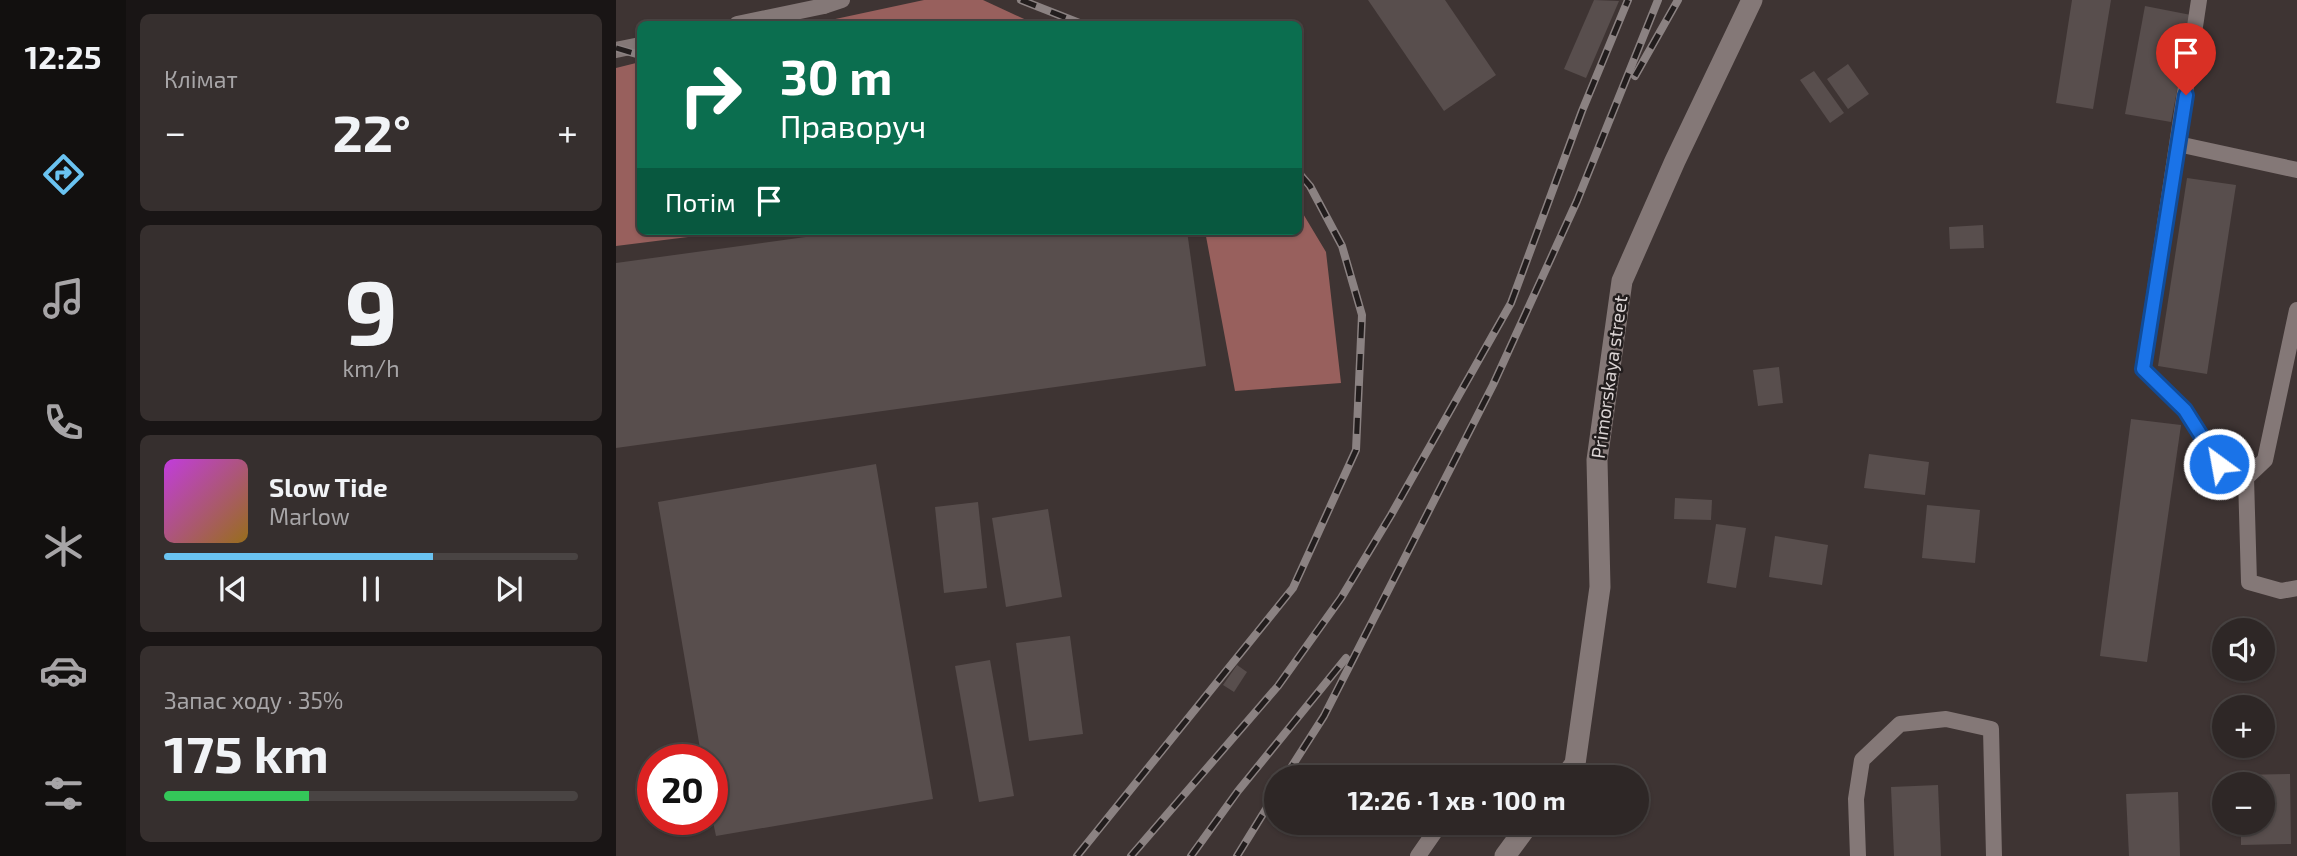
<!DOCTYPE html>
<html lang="uk">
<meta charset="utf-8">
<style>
:root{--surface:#2e2726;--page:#362f2e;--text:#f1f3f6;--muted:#a7a5a7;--line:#494443;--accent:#6ac3f1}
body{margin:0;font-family:"Exo 2",sans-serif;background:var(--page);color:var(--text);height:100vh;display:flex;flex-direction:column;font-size:26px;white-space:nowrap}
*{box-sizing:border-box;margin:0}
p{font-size:23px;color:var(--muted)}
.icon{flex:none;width:38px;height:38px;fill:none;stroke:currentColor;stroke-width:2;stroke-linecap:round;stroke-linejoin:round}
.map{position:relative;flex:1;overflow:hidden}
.side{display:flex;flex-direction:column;gap:14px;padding:14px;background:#191515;width:490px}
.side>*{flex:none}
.guide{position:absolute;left:21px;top:21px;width:665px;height:214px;border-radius:10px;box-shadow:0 2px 5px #0004,0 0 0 2px var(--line);background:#0b6e4f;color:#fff;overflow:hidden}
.tools{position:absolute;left:1596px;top:618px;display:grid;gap:14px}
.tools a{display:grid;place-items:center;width:63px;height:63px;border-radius:50%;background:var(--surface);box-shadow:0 2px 5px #0004,0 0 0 2px var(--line);font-size:35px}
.speed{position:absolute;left:21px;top:744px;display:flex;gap:14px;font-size:35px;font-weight:700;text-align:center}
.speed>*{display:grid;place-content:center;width:91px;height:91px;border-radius:50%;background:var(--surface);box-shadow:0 2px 5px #0004,0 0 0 2px var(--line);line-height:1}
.speed .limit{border:10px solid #d22;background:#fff;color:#111}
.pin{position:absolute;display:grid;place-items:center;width:60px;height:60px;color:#fff;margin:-72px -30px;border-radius:50% 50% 50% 0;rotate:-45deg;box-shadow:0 0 7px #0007}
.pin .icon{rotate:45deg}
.me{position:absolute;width:77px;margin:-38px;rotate:328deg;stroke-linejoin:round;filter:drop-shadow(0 0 5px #0008)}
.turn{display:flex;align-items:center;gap:24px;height:147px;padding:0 28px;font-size:32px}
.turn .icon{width:91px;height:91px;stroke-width:2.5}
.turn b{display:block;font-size:49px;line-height:60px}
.then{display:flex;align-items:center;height:66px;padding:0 28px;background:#0003;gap:14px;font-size:26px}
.big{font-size:52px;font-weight:700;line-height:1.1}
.side .card{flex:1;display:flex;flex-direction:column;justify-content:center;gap:10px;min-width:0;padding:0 24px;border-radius:10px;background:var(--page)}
.side .dial{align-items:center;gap:0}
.dial b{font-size:91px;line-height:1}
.song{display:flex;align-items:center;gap:21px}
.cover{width:84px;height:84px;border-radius:10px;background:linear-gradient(135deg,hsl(290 70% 55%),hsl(40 70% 35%))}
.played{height:7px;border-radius:4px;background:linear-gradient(90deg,var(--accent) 65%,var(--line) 65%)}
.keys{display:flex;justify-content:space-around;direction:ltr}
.heat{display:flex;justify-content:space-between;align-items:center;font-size:38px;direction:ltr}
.charge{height:10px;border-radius:5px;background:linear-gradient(90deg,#34c759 35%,var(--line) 0)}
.trip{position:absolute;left:648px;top:765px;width:385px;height:70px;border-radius:35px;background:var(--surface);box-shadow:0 2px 5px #0004,0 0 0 2px var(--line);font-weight:700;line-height:70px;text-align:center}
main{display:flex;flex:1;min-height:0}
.dock{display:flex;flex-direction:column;width:126px;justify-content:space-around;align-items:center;background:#12100f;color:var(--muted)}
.dock .icon{width:49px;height:49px}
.dock .on{color:var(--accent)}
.dock b{font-size:32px;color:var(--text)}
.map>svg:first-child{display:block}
.forest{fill:#98605d}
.building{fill:#584e4d}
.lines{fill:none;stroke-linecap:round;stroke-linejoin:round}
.lane{stroke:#847877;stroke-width:16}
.street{stroke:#847877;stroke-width:21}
.rail-casing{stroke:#8b8282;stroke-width:8}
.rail{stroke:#221d1d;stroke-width:5;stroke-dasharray:16;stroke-linecap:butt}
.route-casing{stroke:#114b97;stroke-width:18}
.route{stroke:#1a73e8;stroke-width:12}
.labels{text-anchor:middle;stroke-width:5;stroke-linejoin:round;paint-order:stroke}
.street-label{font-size:19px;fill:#dbd4d4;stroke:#221d1d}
</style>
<main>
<nav class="dock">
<b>12:25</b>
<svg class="icon on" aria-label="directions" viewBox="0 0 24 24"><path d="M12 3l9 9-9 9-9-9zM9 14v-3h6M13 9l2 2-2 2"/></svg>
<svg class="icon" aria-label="music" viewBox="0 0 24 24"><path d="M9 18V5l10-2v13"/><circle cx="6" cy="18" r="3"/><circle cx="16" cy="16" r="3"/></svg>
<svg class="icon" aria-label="phone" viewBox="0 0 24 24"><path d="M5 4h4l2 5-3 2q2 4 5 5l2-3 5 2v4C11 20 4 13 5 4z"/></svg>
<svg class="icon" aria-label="climate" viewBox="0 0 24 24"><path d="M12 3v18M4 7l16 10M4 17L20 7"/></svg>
<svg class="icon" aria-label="car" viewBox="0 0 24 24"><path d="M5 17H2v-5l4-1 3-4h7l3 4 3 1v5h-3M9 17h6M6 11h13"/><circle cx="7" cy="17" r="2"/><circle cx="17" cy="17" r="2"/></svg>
<svg class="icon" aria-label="filters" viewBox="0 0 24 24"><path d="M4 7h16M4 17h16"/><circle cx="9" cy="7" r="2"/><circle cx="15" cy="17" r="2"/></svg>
</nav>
<section class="side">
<div class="card"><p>Клімат</p>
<div class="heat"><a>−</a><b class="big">22°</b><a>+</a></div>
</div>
<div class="card dial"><b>9</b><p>km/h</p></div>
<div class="card">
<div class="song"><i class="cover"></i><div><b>Slow Tide</b><p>Marlow</p></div></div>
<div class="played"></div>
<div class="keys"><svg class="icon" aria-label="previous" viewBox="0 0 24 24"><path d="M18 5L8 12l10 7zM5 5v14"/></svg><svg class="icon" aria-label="pause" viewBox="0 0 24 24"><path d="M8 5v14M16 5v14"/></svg><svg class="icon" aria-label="next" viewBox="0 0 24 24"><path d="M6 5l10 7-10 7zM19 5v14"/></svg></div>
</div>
<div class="card"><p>Запас ходу · 35%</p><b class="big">175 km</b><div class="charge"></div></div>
</section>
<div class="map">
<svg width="1681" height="856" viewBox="0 0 1681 856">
<rect width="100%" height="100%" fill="#3e3433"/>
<g class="forest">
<path d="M308,0H367L419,24H196Z"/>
<path d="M24,62V231H120L0,246V68Z"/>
<path d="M683,207L710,252L725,383L619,391L589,231H682Z"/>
</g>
<g class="building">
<path d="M752,0H829L880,75L828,111Z"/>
<path d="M978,0L1003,1L970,78L948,69Z"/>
<path d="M1456,0H1495L1477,109L1440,103Z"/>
<path d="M1529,6L1575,15L1555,122L1509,114Z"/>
<path d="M1232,64L1253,94L1232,109L1211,79Z"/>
<path d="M1198,71L1228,113L1214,123L1184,80Z"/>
<path d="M1571,178L1620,185L1591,374L1542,366Z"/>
<path d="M1367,225L1368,248L1334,249L1333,227Z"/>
<path d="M233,231H571L590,366L0,448V263Z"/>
<path d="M1163,367L1167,403L1142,406L1137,370Z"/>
<path d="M1515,419L1565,425L1531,662L1484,656Z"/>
<path d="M1253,454L1313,462L1309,495L1248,488Z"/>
<path d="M260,464L317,799L100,836L96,817V760H86L42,502Z"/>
<path d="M1059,498L1096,500L1095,520L1058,519Z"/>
<path d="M362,502L371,588L328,593L319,507Z"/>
<path d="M1311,505L1364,510L1359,563L1306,558Z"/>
<path d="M432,509L446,597L390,607L376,518Z"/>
<path d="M1100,524L1130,528L1120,588L1091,583Z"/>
<path d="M1159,536L1212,545L1206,585L1153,577Z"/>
<path d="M454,636L467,734L413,741L400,643Z"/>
<path d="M374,660L398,796L363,802L339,666Z"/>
<path d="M621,665L631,672L618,692L607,685Z"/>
<path d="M1674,774L1675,844L1625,845V822H1647V784H1624L1623,775Z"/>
<path d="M1322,785L1325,856H1278L1275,787Z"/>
<path d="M1562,792L1564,856H1513L1510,794Z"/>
</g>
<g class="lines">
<g class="lane">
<path d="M1583,0L1527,369L1569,410L1603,464L1630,478L1649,460L1681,310"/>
<path d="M208,6L226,0"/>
<path d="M121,24L208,6V0"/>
<path d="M0,50L24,45"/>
<path d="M1562,144L1681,170"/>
<path d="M1630,478L1633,582L1665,591L1681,588"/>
<path d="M802,856L820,830"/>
<path d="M1242,856L1240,799L1246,760L1284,724L1330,719L1375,729L1378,856"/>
</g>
<g class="street">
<path d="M949,777L959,764L984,587L981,460L1006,281L1059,161L1136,0"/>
<path d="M889,856L914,822"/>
</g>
<g class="rail-casing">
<g id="rail">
<path d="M405,0L466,24"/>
<path d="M0,48L24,55"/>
<path d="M1019,76L1062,0"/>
<path d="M669,777L708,716L877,385L961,201L1042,0"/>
<path d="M461,856L677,588L740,450L746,315L726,246L694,186L682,172"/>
<path d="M515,856L662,686L725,598L775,515L895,303L966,111L1012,0"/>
<path d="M575,856L622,791L730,658"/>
<path d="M621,856L660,793"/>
</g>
</g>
<use href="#rail" class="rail"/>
</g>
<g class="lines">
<g class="route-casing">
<path id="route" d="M1570,95L1527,369L1569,410L1603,464"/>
</g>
<use href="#route" class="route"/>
</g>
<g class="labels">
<g class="street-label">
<text transform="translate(993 377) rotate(-82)" y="7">Primorskaya street</text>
</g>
</g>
</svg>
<div class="tools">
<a><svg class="icon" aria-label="sound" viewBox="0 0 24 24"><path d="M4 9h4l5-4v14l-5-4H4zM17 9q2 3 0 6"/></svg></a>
<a>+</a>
<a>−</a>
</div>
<div class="speed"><div class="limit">20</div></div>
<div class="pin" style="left:1570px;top:95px;background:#d93025"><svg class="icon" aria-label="arrive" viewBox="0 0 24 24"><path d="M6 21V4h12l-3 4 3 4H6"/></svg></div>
<svg class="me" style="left:1603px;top:464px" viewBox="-20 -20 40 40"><circle r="17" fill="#1a73e8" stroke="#fff" stroke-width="3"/><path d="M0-11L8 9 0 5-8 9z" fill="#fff"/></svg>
<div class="trip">12:26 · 1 хв · 100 m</div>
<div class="guide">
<div class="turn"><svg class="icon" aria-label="right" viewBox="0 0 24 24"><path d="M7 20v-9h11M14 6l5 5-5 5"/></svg><div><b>30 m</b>Праворуч</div></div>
<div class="then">Потім<svg class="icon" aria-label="arrive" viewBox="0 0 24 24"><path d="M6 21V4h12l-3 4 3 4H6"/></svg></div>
</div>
</div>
</main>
